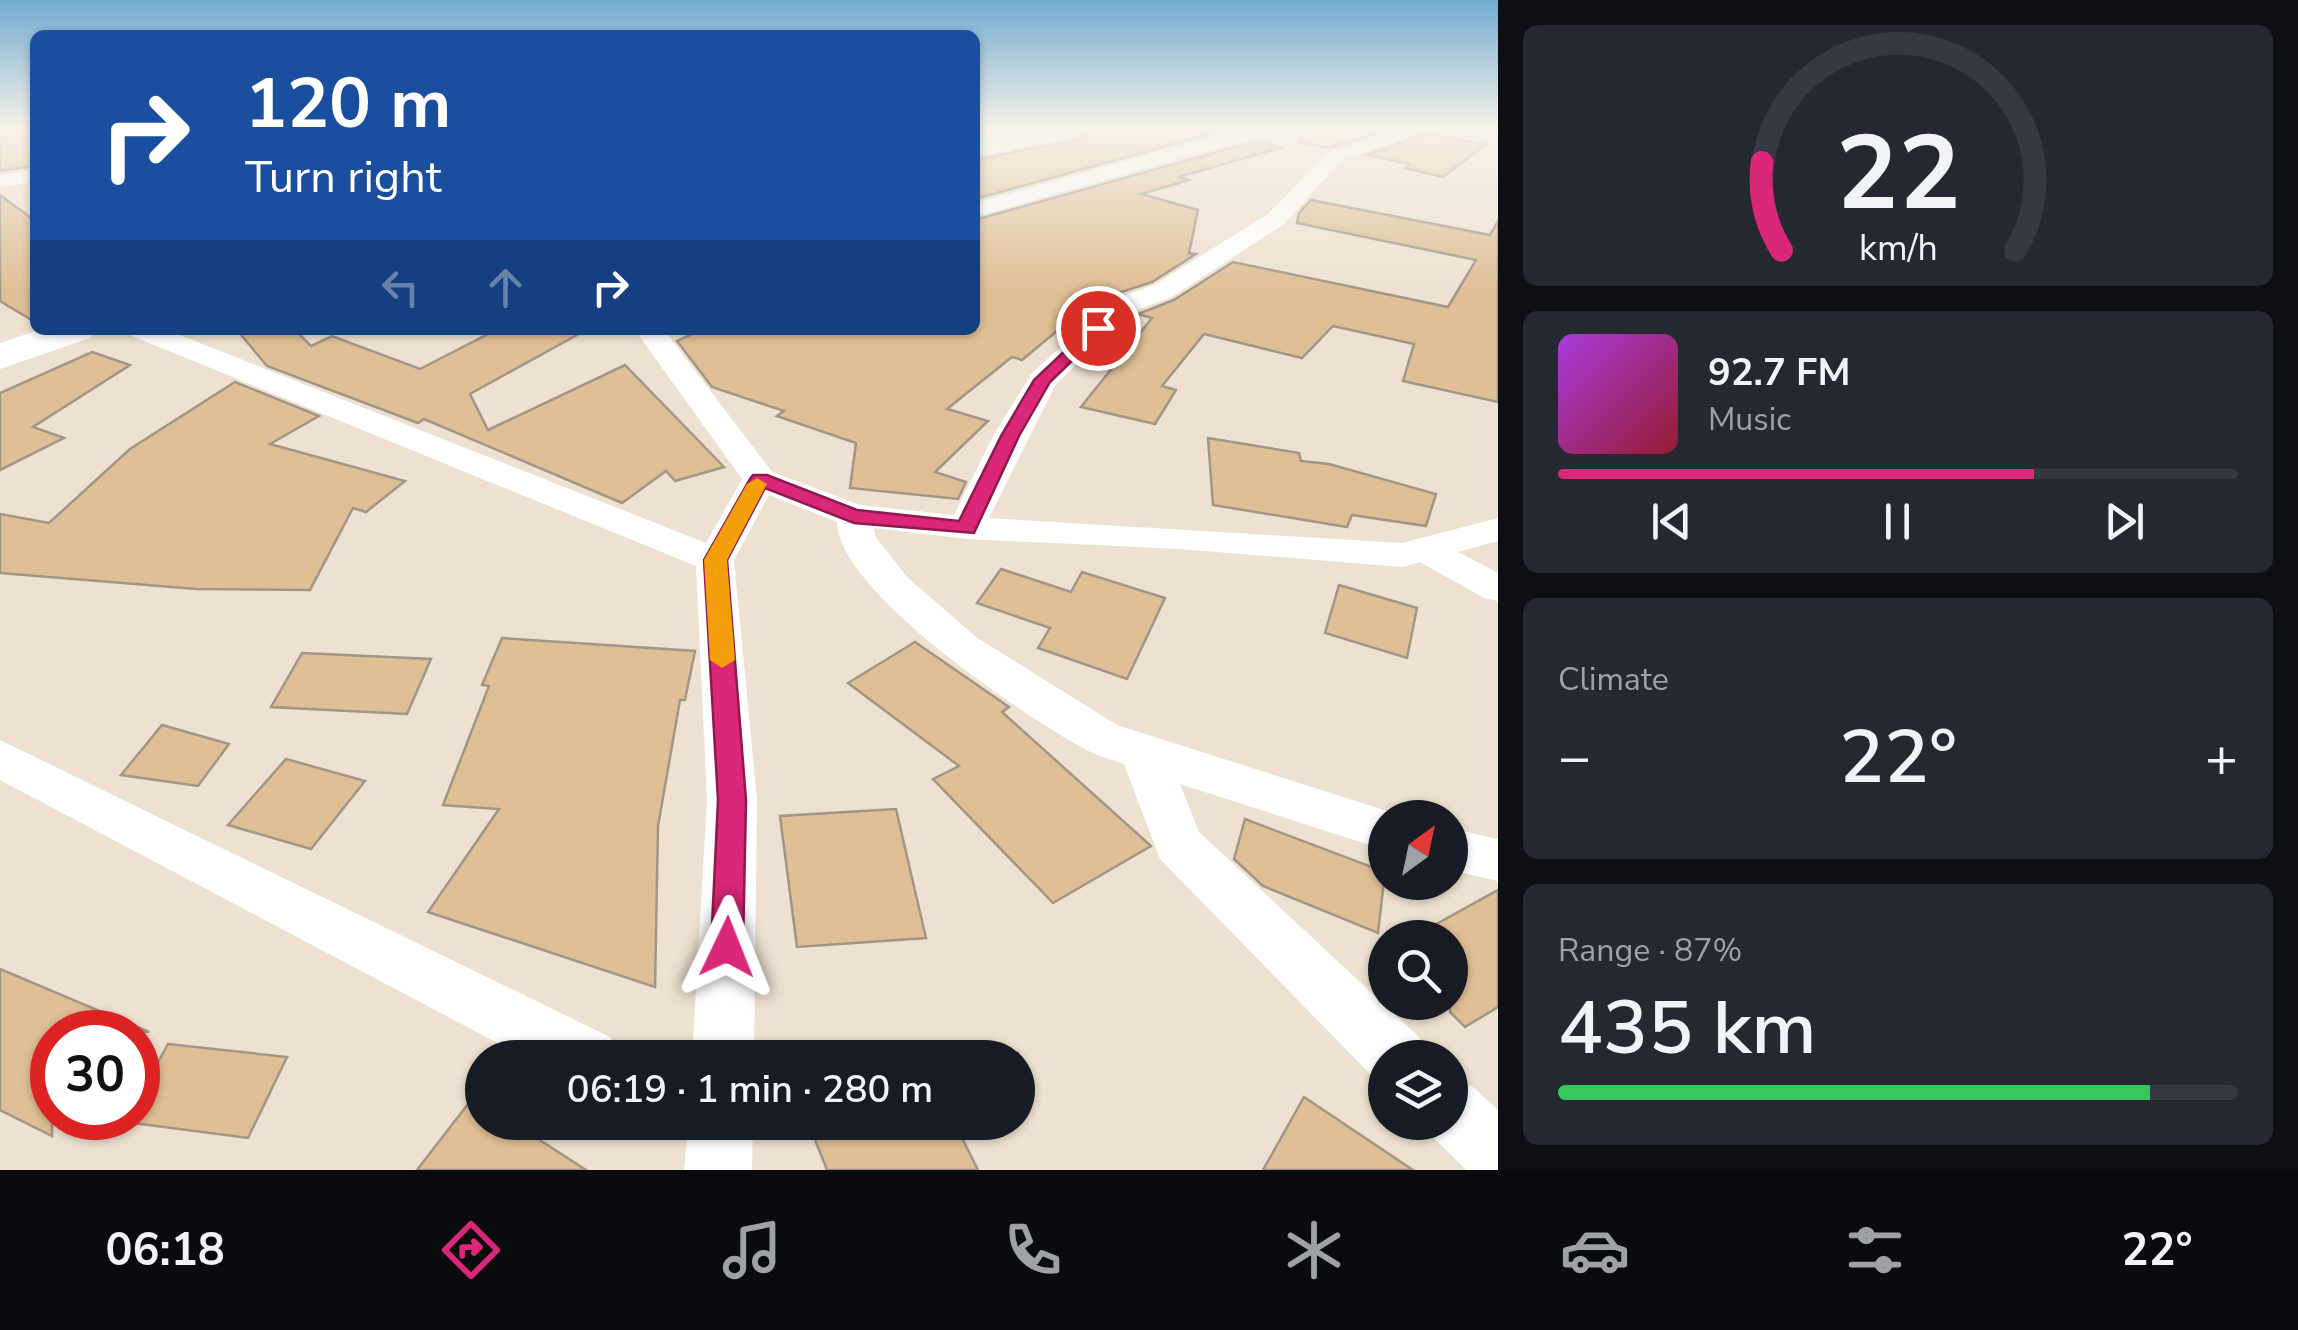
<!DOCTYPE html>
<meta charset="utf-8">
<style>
:root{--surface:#171b24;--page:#242831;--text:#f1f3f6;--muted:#9ea1a6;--line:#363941;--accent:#db2777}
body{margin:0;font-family:"Nunito Sans",sans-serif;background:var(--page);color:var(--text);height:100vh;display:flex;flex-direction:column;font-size:38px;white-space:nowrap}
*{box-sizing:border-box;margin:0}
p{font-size:32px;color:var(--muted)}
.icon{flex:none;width:55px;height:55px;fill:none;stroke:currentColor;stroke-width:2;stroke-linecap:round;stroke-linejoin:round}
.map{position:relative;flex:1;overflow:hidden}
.side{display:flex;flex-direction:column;gap:25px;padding:25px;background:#0d0f14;width:800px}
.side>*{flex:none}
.hud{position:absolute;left:30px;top:30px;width:950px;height:305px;border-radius:15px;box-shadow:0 2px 8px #0004;background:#1a4fa0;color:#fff;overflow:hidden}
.needle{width:65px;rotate:33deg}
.tools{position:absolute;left:1368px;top:800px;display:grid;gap:20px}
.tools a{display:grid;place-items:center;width:100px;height:100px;border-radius:50%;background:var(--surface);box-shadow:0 2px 8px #0004;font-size:50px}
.speed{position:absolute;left:30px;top:1010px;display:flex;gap:20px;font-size:50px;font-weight:700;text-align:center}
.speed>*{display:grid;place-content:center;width:130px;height:130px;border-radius:50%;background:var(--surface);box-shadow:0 2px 8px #0004;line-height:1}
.speed .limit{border:15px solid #d22;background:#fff;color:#111}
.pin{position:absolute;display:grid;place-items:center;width:85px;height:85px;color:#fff;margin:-42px;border:5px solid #fff;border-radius:50%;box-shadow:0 2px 10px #0007}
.me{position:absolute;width:110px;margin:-55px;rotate:2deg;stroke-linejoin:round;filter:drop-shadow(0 0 8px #0008)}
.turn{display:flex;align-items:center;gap:35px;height:210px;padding:0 50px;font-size:45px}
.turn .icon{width:130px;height:130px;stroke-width:2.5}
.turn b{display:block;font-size:70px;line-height:85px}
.lanes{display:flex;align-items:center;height:95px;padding:0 50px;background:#0003;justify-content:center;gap:50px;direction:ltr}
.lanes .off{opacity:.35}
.big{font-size:75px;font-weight:600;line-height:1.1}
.side .card{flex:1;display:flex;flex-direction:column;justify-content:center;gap:15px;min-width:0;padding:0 35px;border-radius:15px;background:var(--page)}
.side .dial{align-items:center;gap:0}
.dial svg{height:260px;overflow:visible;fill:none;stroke:var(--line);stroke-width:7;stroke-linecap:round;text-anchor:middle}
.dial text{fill:var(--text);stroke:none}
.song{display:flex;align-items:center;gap:30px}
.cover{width:120px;height:120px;border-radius:15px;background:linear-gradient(135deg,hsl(280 70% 55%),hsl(350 70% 35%))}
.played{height:10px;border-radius:5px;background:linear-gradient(90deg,var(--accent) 70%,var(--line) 70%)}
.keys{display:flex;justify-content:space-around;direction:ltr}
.heat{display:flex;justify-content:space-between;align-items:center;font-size:55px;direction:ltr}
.charge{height:15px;border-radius:8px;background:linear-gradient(90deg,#34c759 87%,var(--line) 0)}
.trip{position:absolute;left:465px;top:1040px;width:570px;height:100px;border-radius:50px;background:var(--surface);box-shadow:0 2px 8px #0004;font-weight:600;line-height:100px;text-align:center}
.tabs{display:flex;height:160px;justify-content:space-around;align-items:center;background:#090b0e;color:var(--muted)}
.tabs .icon{width:70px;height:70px}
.tabs .active{color:var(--accent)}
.tabs b{font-size:45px;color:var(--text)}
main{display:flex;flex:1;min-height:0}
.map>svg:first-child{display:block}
.building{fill:#dfbf96;stroke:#a29687;stroke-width:2.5}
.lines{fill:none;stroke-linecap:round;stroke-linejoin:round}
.minor{fill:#fff;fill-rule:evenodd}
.secondary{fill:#fff;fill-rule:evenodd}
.route{fill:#db2777;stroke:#8e194d;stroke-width:2.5}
.slow{fill:#f59e0b}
</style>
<main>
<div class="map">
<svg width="1498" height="1170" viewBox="0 0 1498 1170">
<rect width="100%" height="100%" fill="#eee1d1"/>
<g class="building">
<path d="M0,129H35V166L0,171Z"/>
<path d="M1086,129H1213L1221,131L975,199V160L1079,139Z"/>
<path d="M1300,129H1389L1330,148L1299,142Z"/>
<path d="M1427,133L1485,145L1443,177L1405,168L1410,164L1367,155Z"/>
<path d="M1256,141L1280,148L1179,177L1189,180L1141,194L1198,210L1189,253L1196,254L1152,282L1118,293L1104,304L1093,301L1022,360L1012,357L947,409L988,421L935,472L966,482L958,499L850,488L856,443L777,416L784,411L712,387L677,341L700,330H975V220Z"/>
<path d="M0,195L35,221V322L0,301Z"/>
<path d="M1311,200L1490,235L1498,221V402L1403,381L1414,344L1333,326L1302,358L1204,334L1162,386L1176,390L1155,424L1081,407L1152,318L1138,314L1174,300L1233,262L1448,307L1476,260L1297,223L1299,213Z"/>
<path d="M237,330H295L311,346L332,336L420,369L496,330H586L470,394L488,430L625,365L724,467L675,481L666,471L622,503L424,419L418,423L267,366Z"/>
<path d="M92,352L130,365L33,427L64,438L0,470V393Z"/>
<path d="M235,382L319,416L270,444L405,481L366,512L353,508L310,590L196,589L0,573V514L49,523L130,449Z"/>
<path d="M1208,438L1299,453L1301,461L1329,464L1436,494L1426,526L1352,515L1347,527L1213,505Z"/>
<path d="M1001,569L1071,592L1082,572L1165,598L1127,679L1038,648L1050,628L977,603Z"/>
<path d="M1339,585L1417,608L1407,658L1325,633Z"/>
<path d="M502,638L695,651L685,700H680L658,826L655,987L428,912L499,809L443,805L489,686L482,685Z"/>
<path d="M915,642L1009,707L1002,712L1151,846L1053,903L933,779L959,766L848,683Z"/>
<path d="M302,653L431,659L407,714L271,707Z"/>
<path d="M162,725L229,744L198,786L121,775Z"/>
<path d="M286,759L365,781L311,849L228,825Z"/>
<path d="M896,809L926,938L797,947L780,816Z"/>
<path d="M1245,819L1385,872L1378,933L1263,886L1234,859Z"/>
<path d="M1498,890V1007L1465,1027L1450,1012V938H1411Z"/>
<path d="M0,969L149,1032H52V1136L0,1110Z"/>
<path d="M168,1044L287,1057L248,1138L125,1122L127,1118H138V1099Z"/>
<path d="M482,1086V1122H512L586,1170H417Z"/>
<path d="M1304,1097L1413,1170H1263Z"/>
<path d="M808,1122H954L978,1170H827Z"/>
</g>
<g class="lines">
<g class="minor">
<path d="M1242,129H1271L1269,133L975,217V203Z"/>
<path d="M1400,129H1427L1341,161L1284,224L1172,297L1139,309L1108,334L1056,384L989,518L1402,543L1498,518V541L1458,552L1498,573V601L1484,598L1420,562L1403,567L1180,549L966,539L874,528L875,536L907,577L976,637L1117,725L1403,816L1385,818V850L1180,784L1199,832L1419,1037L1428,1058H1385V1083L1375,1079L1160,859L1124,764C1110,759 1094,755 1081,747C1022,714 838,591 837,522L769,495L734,560L757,800L754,1058H692L707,800L696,566L132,336L128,330H167L706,543L742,479L635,330H664L772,472L860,505L954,515L993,436L1032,373L1088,322L1119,297L1154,285L1268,214L1327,153Z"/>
<path d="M35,170V182L0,187V175Z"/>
<path d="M0,740L610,1037L619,1058H526L0,780Z"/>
<path d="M1450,828L1498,839V881L1450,870Z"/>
<path d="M1450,1077L1473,1087L1498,1110V1170H1466L1427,1131L1424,1122H1450Z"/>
<path d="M689,1122H753L752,1170H684Z"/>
</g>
<g class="secondary">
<path d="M1033,129H1082L1078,135L975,157V141Z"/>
<path d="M39,330H95L90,338L0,369V343Z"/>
</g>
</g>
<linearGradient id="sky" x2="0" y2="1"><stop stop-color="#72abd0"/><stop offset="0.44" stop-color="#f7f2ea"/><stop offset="1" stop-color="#f7f2ea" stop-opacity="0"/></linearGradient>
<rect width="1498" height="292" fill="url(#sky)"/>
<path class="route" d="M1092,325L1106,328L1050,382L1019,436L974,533L854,523L765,488L727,560L746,800L743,947L738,957L727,961L716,957L711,947L718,800L704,560L750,479L753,475H767L857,510L959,521L1001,436L1034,380Z"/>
<path class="slow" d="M757,478L767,484L727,560L735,660L722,668L710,660L704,560L747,484Z"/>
</svg>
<div class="tools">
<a><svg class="needle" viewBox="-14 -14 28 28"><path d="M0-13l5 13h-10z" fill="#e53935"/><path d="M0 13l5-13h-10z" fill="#9ea1a6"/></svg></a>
<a><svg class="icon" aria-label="search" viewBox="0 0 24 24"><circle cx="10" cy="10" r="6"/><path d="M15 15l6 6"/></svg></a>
<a><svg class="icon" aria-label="layers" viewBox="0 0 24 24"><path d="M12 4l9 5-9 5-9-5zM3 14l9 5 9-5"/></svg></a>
</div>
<div class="speed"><div class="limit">30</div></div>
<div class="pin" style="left:1098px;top:328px;background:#d93025"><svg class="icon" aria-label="arrive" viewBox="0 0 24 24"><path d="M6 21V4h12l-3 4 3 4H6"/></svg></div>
<svg class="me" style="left:727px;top:947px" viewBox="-20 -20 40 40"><path d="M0-17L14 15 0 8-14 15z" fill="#db2777" stroke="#fff" stroke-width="4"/></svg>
<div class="trip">06:19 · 1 min · 280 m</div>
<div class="hud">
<div class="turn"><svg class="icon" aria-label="right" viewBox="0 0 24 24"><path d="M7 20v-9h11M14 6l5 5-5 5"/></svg><div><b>120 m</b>Turn right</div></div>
<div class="lanes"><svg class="icon off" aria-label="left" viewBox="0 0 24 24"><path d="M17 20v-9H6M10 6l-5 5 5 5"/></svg><svg class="icon off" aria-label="ahead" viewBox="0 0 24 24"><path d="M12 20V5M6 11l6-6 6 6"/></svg><svg class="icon" aria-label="right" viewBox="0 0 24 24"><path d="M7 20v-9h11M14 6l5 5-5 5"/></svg></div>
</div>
</div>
<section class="side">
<div class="card dial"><svg viewBox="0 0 100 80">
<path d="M14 69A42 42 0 1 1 86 69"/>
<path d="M14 69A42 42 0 0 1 8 42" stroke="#db2777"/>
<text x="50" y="56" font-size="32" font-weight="700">22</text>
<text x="50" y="72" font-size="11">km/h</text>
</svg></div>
<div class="card">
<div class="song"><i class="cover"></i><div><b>92.7 FM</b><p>Music</p></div></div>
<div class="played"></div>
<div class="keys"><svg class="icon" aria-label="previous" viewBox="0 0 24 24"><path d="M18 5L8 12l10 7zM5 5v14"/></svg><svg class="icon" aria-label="pause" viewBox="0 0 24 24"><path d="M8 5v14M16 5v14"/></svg><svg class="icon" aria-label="next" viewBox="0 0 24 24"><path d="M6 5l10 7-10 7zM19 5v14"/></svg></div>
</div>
<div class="card"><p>Climate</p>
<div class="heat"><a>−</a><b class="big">22°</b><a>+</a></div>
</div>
<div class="card"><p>Range · 87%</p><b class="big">435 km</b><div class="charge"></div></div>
</section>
</main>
<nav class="tabs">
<b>06:18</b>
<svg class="icon active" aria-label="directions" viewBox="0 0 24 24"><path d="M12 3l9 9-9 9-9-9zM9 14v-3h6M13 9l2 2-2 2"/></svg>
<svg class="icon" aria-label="music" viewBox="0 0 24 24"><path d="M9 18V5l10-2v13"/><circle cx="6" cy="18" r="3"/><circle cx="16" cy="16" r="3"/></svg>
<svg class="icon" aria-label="phone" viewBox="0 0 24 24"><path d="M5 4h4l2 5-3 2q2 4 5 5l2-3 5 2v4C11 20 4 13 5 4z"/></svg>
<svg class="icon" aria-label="climate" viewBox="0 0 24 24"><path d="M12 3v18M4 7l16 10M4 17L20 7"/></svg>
<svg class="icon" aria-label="car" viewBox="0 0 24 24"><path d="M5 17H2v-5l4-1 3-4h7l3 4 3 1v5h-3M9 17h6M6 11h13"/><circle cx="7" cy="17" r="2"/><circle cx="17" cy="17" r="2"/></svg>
<svg class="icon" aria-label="filters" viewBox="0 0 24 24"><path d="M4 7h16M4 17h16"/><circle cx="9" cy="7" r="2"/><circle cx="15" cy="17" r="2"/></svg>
<b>22°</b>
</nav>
